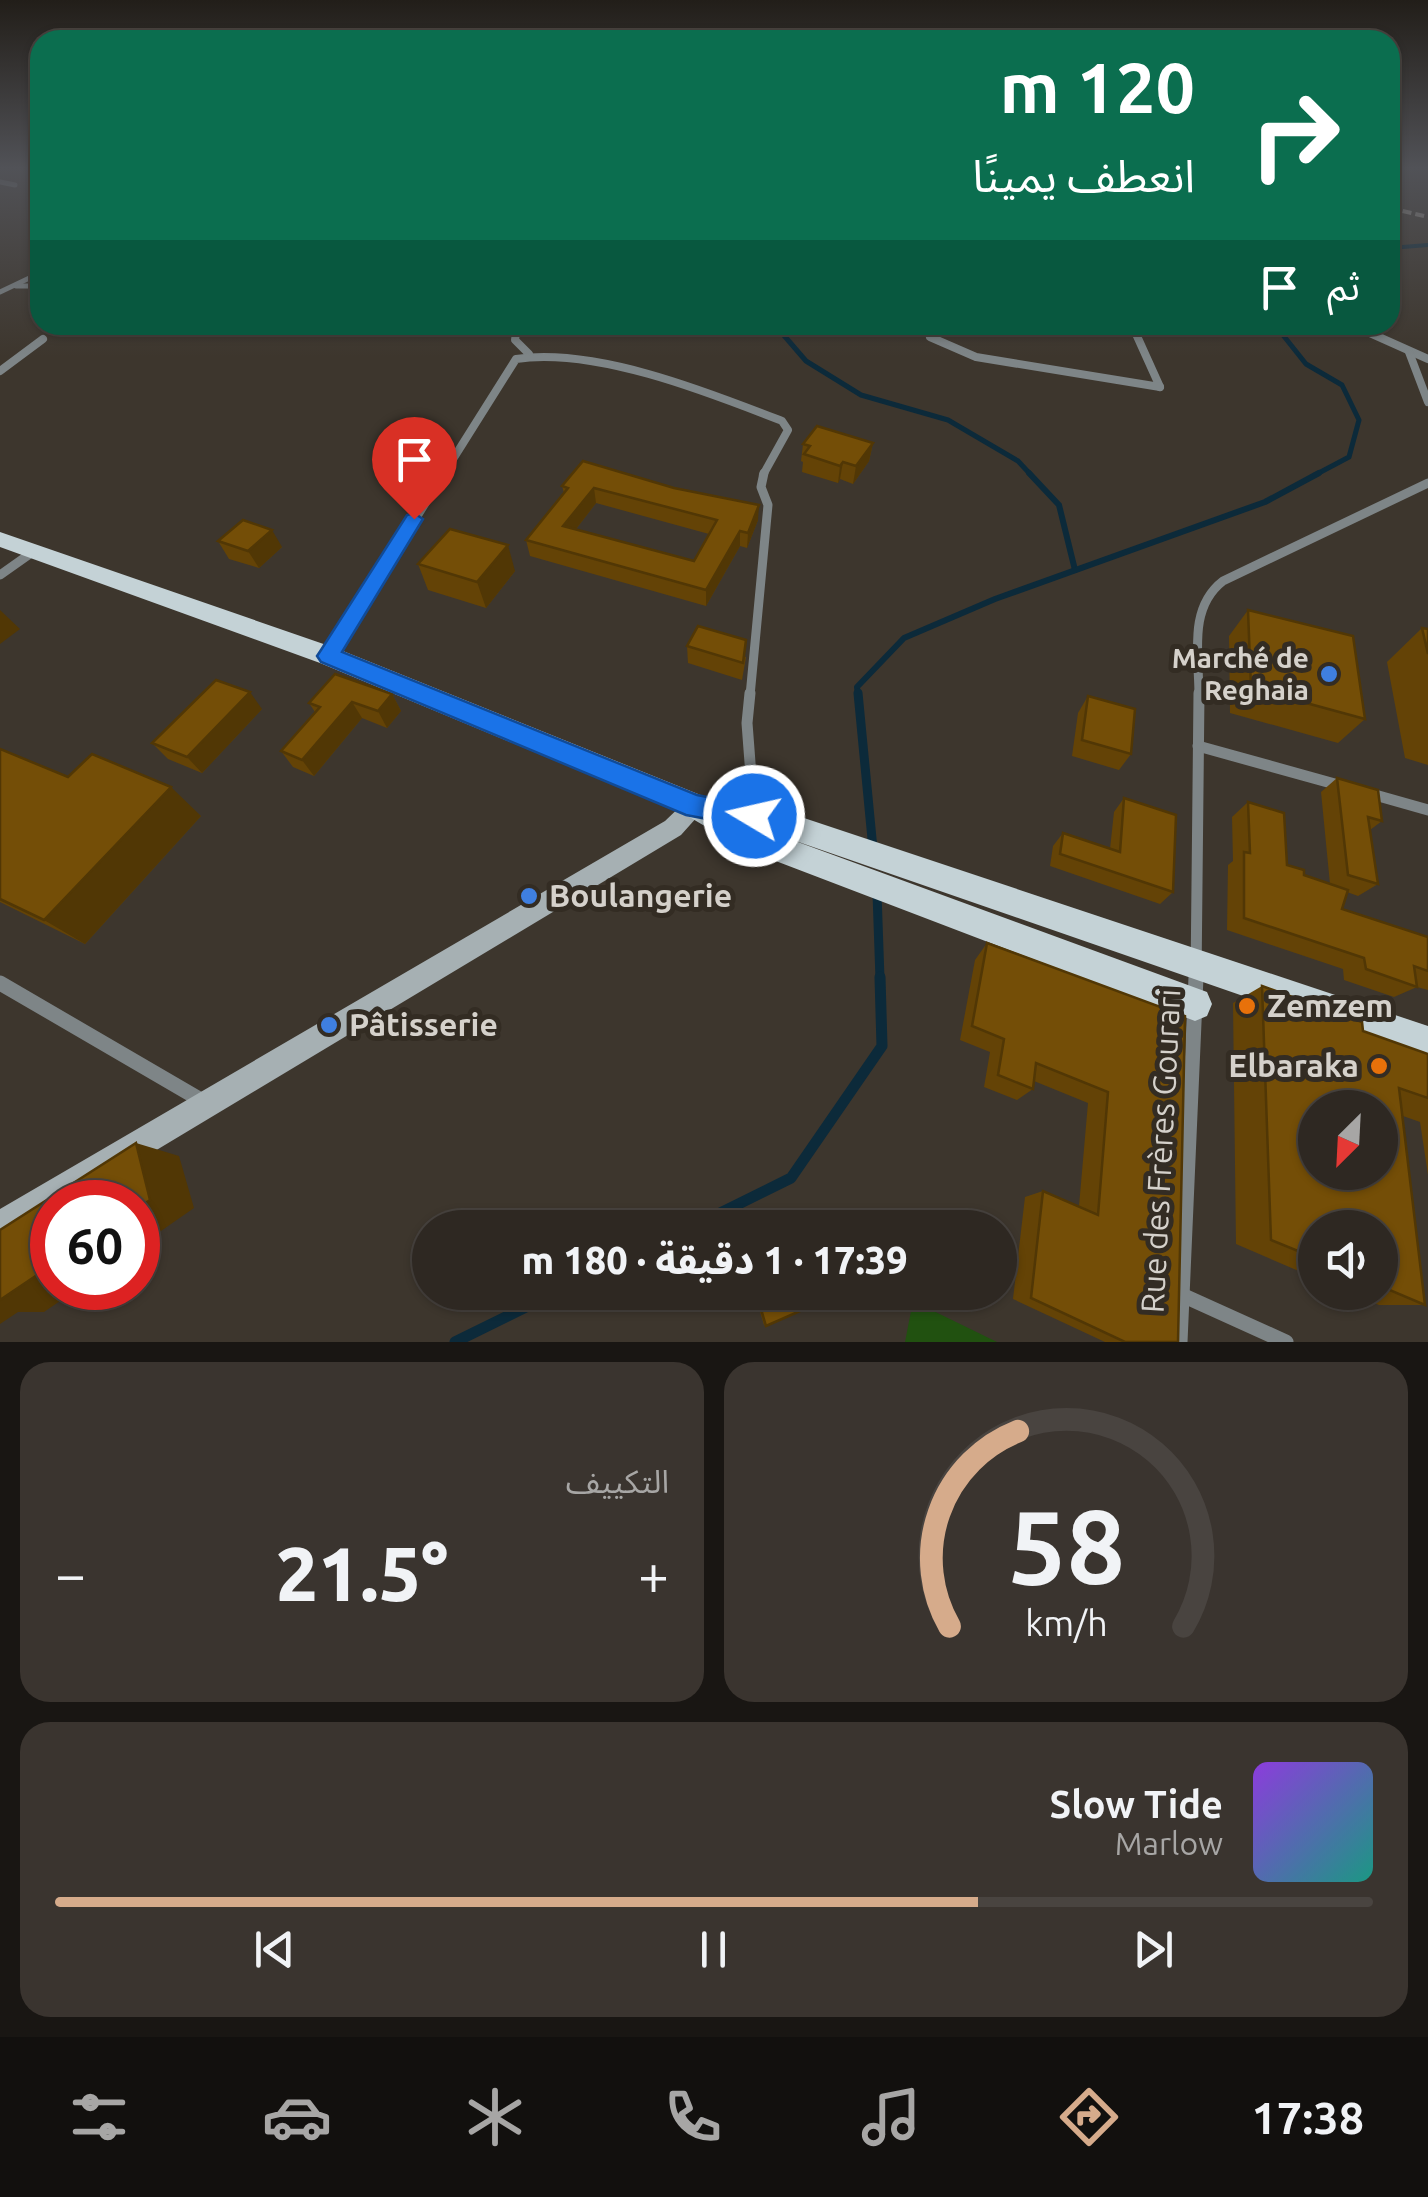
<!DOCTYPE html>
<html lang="ar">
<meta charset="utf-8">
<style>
:root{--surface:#2e2822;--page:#3a342f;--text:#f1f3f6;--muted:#a7a6a5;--line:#494440;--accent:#d6ab8b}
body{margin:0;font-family:Ubuntu,"Noto Sans Arabic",sans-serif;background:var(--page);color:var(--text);direction:rtl;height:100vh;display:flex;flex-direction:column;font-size:38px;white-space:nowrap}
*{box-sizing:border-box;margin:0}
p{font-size:32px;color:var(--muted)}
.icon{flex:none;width:55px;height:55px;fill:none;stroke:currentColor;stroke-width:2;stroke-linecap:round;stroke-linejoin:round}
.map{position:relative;height:1342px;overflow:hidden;direction:ltr}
.details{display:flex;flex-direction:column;gap:20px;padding:20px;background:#191613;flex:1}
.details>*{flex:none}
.guide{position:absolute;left:30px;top:30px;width:1370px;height:305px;border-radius:30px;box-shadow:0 2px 8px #0004,0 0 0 2px var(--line);direction:rtl;background:#0b6e4f;color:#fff;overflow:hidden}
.needle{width:65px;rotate:204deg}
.tools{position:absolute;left:1298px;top:1090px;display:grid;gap:20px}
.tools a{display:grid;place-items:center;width:100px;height:100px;border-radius:50%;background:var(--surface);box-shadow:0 2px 8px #0004,0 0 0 2px var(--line);font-size:50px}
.speed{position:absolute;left:30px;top:1180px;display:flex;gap:20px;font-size:50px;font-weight:700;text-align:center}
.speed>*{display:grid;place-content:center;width:130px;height:130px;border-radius:50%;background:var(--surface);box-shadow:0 2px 8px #0004,0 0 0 2px var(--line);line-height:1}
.speed .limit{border:15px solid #d22;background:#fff;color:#111}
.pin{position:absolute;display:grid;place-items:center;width:85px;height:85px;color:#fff;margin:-102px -42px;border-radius:50% 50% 50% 0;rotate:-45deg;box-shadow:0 0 10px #0007}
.pin .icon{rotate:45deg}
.me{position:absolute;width:110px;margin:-55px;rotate:279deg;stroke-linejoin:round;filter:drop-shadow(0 0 8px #0008)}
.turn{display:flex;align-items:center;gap:35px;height:210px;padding:0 40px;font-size:45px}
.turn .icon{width:130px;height:130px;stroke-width:2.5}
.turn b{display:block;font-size:70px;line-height:85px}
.then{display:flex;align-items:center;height:95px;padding:0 40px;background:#0003;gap:20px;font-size:38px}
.big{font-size:75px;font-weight:800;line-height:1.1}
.details .widget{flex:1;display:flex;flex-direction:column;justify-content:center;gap:15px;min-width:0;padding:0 35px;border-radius:30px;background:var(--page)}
.details .dial{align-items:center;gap:0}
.dial svg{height:260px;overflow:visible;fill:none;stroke:var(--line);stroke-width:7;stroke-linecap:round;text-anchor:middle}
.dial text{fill:var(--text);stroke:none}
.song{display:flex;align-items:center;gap:30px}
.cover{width:120px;height:120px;border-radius:15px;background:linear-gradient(135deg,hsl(270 70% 55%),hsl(170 70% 35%))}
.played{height:10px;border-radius:5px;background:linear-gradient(90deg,var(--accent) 70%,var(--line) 70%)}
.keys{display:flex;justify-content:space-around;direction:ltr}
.heat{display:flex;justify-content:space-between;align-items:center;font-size:55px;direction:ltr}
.details .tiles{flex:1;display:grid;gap:20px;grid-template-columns:1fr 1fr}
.widget:last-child{grid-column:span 2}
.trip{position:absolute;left:412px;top:1210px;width:605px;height:100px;border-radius:50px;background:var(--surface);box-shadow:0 2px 8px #0004,0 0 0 2px var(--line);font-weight:800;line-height:100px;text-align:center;direction:rtl}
.tabs{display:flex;height:160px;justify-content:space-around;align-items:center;background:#12100e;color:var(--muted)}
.tabs .icon{width:70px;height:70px}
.tabs .active{color:var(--accent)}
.tabs b{font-size:45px;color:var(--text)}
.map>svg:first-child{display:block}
.green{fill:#215110}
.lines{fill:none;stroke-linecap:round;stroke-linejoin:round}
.stream-far4{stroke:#0c2a3a;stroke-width:4}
.stream-far3{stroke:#0c2a3a;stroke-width:5}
.stream-far2{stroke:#0c2a3a;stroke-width:6}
.stream-far1{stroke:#0c2a3a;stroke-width:9}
.stream{stroke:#0c2a3a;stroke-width:11}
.street-far4{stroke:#7e8587;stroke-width:5}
.street-far3{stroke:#7e8587;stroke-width:8}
.street-far2{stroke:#7e8587;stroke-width:9}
.street-far1{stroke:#7e8587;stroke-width:11}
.street{stroke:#7e8587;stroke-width:15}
.secondary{fill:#a6b0b3;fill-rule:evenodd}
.primary{fill:#c4d2d6;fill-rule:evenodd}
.rail{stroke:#9b968e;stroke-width:4;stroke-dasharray:9 4;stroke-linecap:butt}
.wall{fill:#644306;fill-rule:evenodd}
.shaded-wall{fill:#513705}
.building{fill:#744e07;stroke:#513705;stroke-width:2.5;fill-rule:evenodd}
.route{fill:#1a73e8;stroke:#114b97;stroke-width:2.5}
.shop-dot{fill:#3f7fe0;stroke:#332c23;stroke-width:4}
.food-dot{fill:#e8710a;stroke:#332c23;stroke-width:4}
.labels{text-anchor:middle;stroke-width:10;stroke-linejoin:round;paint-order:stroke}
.poi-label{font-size:28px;font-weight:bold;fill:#d5d1cb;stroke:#332c23;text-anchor:end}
.near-poi-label{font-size:32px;font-weight:bold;fill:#d5d1cb;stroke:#332c23;text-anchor:start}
.near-street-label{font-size:32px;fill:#d5d1cb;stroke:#332c23}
</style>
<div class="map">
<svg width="1428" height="1342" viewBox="0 0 1428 1342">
<rect width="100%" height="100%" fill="#3d362d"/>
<path class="green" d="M913,1301L997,1342H905Z"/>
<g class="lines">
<path class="stream-far4" d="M1390,248L1428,245"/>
<g class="stream-far3">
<path d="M775,325L806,361L861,395L948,420L1018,461L1031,475"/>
<path d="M1275,325L1306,364L1342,385L1359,420L1349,457L1315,475"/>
</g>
<g class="stream-far2">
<path d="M1029,473L1059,505L1075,570"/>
<path d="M858,696L857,687L904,638L995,599L1265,502L1319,473"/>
</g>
<g class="stream-far1">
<path d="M858,693L873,849"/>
<path d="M877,893L880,979"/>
</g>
<g class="stream">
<path d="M690,1228L791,1178L882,1046L880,977"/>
<path d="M455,1342L556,1292"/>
</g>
<g class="street-far4">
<path d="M0,182L15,185"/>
<path d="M16,286H40"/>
<path d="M0,292L40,273"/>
</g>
<g class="street-far3">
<path d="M517,325L515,340L529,354"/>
<path d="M1132,325L1160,387"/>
<path d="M1352,325L1428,359"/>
<path d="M930,337L976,357L1160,387"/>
<path d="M1409,352L1428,402"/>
<path d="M0,371L43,339"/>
<path d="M443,475L516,359C595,347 708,392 782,421L788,430L763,475"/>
</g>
<g class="street-far2">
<path d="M0,575L34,551"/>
<path d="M329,656L444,473"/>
<path d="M750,696L768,505L761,487L764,473"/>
<path d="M1199,696C1199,655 1188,608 1223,581L1428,483"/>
</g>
<g class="street-far1">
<path d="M750,693L747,723L754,815"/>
<path d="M1198,746L1342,786"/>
<path d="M1368,793L1428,810"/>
<path d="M1196,979L1199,693"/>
</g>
<g class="street">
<path d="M0,983L206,1103"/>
<path d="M1182,1295L1286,1342"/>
<path d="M1180,1342L1196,977"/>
</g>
<path class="secondary" d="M696,796L704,799L707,806L681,835L70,1202H52V1213L0,1243V1209L665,821L688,799Z"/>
<path class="primary" d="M0,532L338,649L703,796L786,812L1428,1026V1060L787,838L1207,992L1212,1004L1207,1016L1195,1021L742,848L686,815L320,663L0,547Z"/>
<path class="rail" d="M1390,208L1428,217"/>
</g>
<g class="wall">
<path d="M873,443L869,461L853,484L840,479L838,483L802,472L803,462L801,461L803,444Z"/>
<path d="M583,461L758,520L747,548L740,546L706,606L530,556L526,540L564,493L562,486ZM596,503L709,534L694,561L576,529Z"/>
<path d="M218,541L282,547L259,568L229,559Z"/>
<path d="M418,564L515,571L486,608L428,590Z"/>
<path d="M1248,610L1365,719L1338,743L1230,713L1229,636Z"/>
<path d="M1422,628L1428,629V765L1405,758L1387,662Z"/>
<path d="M687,646L746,657L742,680L688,663Z"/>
<path d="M392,694L401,711L387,728L362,718L314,776L293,767L281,751L315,712L309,703Z"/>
<path d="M1088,696L1131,754L1119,770L1072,756L1078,713Z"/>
<path d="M262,709L202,773L168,759L152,743Z"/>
<path d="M0,749L68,777L201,816L85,944L0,902Z"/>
<path d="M1337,778L1382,821L1370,830L1378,884L1358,896L1347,892L1342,909L1428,937V990L1417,987L1394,997L1344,980L1343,969L1227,930L1228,865L1233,861L1232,817L1248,802L1287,865L1304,875L1330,884L1321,792Z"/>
<path d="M1124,798L1173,892L1160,904L1050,866L1053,846L1063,833L1110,849L1114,812Z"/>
<path d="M987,943L1185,1016L1178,1342H1105L1013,1299L1025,1197L1043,1191L1079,1206L1088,1103L1034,1081L1033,1089L1017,1100L984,1087L990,1052L960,1040L975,960Z"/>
<path d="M1262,986L1363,1031L1428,1054V1175L1420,1122L1403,1116L1425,1305H1379L1350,1292H1380V1228H1315V1278L1236,1244L1233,1003Z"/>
<path d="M754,1292H812L766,1326L764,1325Z"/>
</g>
<g class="shaded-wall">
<path d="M873,443L869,461L853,484L856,466Z"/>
<path d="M843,462L840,479L838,483L840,466Z"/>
<path d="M594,488L596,503L566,542L563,526Z"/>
<path d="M759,505L758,520L747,548L748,533Z"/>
<path d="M272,530L282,547L259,568L248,551Z"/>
<path d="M740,531V546L706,606V590Z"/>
<path d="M508,545L515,571L486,608L477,582Z"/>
<path d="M0,610L20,629L0,644Z"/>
<path d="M250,692L262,709L202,773L187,757Z"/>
<path d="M392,694L401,711L387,728L378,711Z"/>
<path d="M352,702L362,718L314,776L302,760Z"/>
<path d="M171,787L201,816L85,944L44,920Z"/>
<path d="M136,1143L179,1156L194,1208L138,1247Z"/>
<path d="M52,1265V1288H79L44,1312H18L0,1324V1295Z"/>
</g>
<g class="building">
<path d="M817,426L873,443L856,466L843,462L840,466L804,454L810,446L803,444Z"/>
<path d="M583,461L674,488L759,505L748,533L740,531L706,590L526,540L568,488L562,486ZM594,488L717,520L694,561L563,526Z"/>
<path d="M243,520L272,530L248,551L218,541Z"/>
<path d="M450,529L508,545L477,582L418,564Z"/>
<path d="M1248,610L1353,636L1365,719L1251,688Z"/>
<path d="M698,626L746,640L743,663L687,646Z"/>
<path d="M1422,628L1428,629V654Z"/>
<path d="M335,674L392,694L378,711L352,702L302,760L281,751L320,707L309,703Z"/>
<path d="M216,680L250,692L187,757L152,743Z"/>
<path d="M1088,696L1135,709L1131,754L1082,740Z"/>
<path d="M0,749L68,777L92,754L171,787L44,920L0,899Z"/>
<path d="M1337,778L1378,790L1382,821L1368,817L1378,884L1348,875Z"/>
<path d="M1124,798L1176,815L1173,892L1060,854L1063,833L1120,852Z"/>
<path d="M1248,802L1284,813L1287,865L1304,870V875L1348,890L1342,909L1428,937V971L1414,966L1417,987L1366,969L1364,958L1244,918V852L1250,853Z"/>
<path d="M987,943L1185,1016L1178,1342H1125L1031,1298L1043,1191L1098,1215L1108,1092L1036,1063L1033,1089L998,1075L1004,1039L972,1026Z"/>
<path d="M1262,986L1362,1022L1363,1031L1428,1054V1098L1399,1088L1425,1305L1380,1286V1228H1315V1258L1271,1240ZM1315,1108H1380V1172H1315Z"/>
<path d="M136,1143L150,1200L138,1208V1202H52V1265L0,1300V1230Z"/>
<path d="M756,1292H812L816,1304L766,1326Z"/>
</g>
<linearGradient id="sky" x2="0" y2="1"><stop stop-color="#221e19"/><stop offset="0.47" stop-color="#515257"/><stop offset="1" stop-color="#515257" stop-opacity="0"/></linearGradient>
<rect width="1428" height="357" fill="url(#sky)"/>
<path class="route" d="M414,513L423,519L342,652L697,795L763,808L767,816L763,824L754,828L686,815L321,662L317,656L321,650L407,515Z"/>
<g class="shop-dot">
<circle cx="1329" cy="674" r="10"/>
<circle cx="529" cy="896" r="10"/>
<circle cx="329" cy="1025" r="10"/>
</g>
<g class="food-dot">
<circle cx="1247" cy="1006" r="10"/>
<circle cx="1379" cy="1066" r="10"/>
</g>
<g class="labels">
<g class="poi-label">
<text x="1309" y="668">Marché de<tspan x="1309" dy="32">Reghaia</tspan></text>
</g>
<g class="near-poi-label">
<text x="549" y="907">Boulangerie</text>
<text x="1267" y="1017">Zemzem</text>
<text x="349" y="1036">Pâtisserie</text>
<text x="1359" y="1077" text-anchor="end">Elbaraka</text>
</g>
<g class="near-street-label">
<text transform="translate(1161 1151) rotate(-87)" y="11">Rue des Frères Gourari</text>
</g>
</g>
</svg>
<div class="tools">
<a><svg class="needle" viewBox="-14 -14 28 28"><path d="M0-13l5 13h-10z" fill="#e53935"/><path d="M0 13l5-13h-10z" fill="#a7a6a5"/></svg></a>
<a><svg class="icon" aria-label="sound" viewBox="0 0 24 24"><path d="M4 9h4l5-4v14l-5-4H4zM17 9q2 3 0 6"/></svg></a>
</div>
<div class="speed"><div class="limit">60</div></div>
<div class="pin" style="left:414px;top:519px;background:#d93025"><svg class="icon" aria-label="arrive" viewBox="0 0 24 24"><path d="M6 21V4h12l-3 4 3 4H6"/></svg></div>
<svg class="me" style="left:754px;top:816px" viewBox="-20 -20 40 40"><circle r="17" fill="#1a73e8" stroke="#fff" stroke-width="3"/><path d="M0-11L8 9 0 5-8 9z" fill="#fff"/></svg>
<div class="trip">17:39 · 1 دقيقة · 180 m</div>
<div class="guide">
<div class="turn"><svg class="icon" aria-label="right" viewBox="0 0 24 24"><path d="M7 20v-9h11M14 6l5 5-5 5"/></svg><div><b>120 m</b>انعطف يمينًا</div></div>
<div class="then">ثم<svg class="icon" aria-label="arrive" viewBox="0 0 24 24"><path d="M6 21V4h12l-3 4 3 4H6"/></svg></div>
</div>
</div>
<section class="details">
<div class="tiles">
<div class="widget dial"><svg viewBox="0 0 100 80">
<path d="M14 69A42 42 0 1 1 86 69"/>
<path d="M14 69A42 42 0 0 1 35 9" stroke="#d6ab8b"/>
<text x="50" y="56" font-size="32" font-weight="700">58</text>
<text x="50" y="72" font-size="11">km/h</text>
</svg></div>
<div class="widget"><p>التكييف</p>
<div class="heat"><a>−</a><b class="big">21.5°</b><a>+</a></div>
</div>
<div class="widget">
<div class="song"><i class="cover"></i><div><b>Slow Tide</b><p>Marlow</p></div></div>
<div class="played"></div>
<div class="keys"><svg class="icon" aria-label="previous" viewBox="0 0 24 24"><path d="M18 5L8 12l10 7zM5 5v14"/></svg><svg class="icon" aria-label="pause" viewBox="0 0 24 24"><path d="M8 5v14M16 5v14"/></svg><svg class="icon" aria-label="next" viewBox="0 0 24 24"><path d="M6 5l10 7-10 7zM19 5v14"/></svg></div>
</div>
</div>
</section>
<nav class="tabs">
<b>17:38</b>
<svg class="icon active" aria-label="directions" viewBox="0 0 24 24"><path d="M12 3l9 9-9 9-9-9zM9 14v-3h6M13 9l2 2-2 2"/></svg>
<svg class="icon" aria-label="music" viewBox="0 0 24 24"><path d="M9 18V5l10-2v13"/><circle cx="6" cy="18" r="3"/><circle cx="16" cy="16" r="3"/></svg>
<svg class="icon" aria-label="phone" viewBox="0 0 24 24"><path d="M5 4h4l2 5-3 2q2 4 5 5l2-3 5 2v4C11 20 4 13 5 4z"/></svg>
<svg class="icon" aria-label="climate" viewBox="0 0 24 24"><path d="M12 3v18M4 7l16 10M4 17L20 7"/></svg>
<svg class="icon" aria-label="car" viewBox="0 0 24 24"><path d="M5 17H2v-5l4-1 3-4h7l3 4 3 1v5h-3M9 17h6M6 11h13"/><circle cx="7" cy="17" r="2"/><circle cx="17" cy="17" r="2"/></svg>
<svg class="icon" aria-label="filters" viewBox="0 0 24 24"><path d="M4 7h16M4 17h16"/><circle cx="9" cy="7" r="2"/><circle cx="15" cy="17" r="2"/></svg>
</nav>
